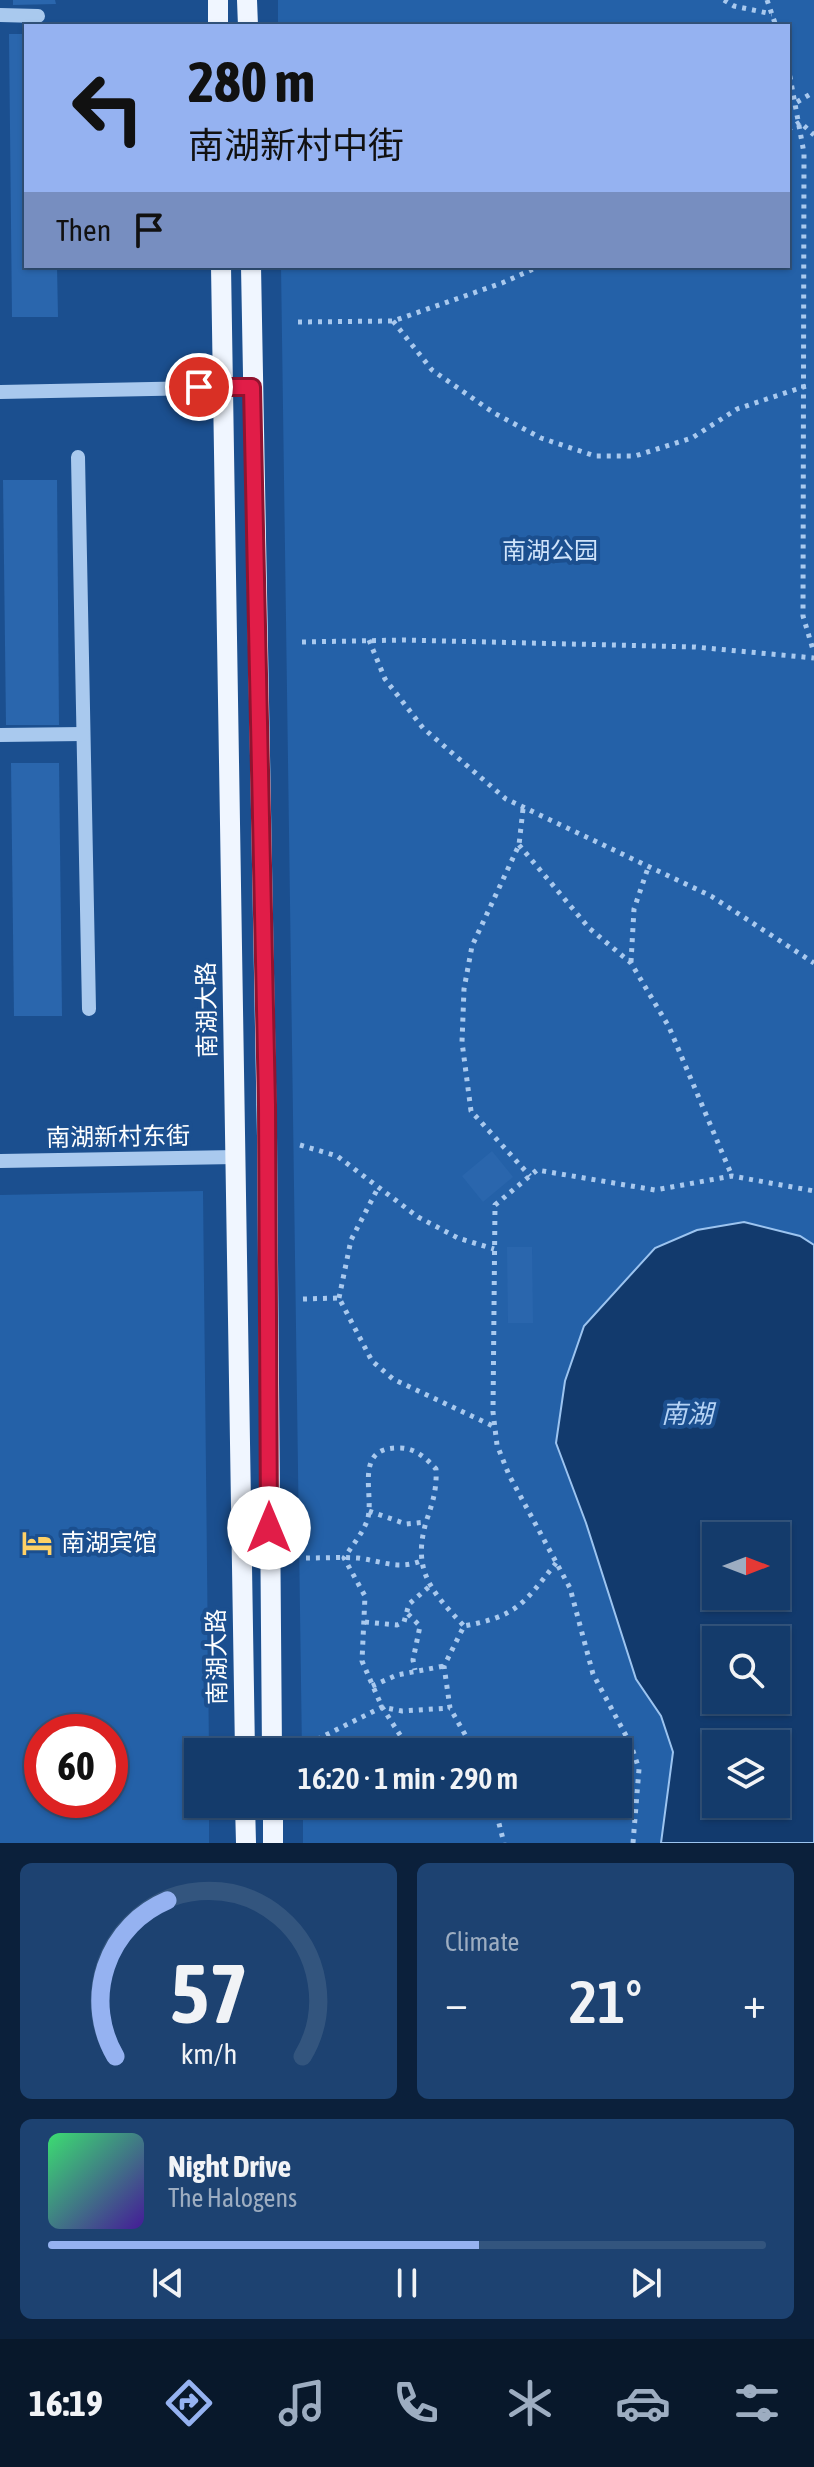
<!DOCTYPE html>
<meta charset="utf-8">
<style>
:root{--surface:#143b6b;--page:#1d4271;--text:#f1f3f6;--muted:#9dadc1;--line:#33557e;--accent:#95b2f1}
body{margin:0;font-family:"Asap Condensed","Noto Sans SC",sans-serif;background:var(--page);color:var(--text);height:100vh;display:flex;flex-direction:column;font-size:30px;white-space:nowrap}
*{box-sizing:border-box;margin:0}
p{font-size:26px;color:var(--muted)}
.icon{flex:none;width:44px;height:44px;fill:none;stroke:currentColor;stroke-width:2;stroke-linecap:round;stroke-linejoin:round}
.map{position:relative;height:1843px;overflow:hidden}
.panel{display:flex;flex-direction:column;gap:20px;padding:20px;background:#0b203b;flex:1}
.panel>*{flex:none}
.hud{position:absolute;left:24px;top:24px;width:766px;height:244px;border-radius:0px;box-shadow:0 2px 6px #0004,0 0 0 2px var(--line);background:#95b2f1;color:#111;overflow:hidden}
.needle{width:52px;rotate:90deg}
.fabs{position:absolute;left:702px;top:1522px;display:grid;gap:16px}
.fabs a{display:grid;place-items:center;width:88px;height:88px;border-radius:0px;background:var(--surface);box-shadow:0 2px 6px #0004,0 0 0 2px var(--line);font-size:40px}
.speed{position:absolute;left:24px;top:1714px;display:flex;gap:16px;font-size:40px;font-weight:700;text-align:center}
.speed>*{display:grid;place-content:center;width:104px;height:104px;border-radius:50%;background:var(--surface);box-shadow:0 2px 6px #0004,0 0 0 2px var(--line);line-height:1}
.speed .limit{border:12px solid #d22;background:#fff;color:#111}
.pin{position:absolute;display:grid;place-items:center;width:68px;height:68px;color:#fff;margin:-34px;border:4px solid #fff;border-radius:50%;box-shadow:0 2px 8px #0007}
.me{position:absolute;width:88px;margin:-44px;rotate:0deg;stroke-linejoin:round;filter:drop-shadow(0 0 6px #0008)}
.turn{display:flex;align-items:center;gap:28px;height:168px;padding:0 32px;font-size:36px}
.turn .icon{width:104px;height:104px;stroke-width:2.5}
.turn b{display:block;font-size:56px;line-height:68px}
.then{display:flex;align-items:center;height:76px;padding:0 32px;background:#0003;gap:16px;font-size:30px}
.big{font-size:60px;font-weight:600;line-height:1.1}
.panel .widget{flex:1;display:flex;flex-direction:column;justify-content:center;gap:12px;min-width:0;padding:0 28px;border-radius:12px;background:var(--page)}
.panel .dial{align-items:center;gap:0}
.dial svg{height:208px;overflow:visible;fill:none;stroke:var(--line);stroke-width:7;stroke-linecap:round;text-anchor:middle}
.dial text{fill:var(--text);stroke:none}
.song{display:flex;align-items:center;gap:24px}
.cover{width:96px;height:96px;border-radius:12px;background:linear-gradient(135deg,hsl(140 70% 55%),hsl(260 70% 35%))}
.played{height:8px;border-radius:4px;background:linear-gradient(90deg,var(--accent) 60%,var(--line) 60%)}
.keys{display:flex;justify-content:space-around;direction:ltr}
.heat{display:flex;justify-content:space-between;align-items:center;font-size:44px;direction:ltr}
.panel .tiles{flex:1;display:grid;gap:20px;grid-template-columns:1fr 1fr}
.widget:last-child{grid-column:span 2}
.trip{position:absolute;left:184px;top:1738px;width:448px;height:80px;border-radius:0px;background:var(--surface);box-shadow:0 2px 6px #0004,0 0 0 2px var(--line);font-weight:600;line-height:80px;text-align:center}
.menu{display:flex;height:128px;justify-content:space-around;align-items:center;background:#08182b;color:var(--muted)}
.menu .icon{width:56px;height:56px}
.menu .active{color:var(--accent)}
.menu b{font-size:36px;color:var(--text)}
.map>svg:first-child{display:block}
.green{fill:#2461a8;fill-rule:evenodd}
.water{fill:#123a6d;stroke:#9cc4f0;stroke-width:2;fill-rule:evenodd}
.building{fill:#2a66ad}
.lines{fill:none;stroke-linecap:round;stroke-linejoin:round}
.path{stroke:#a9c9ee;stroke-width:5;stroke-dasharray:4 6;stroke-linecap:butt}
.minor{stroke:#a9c9ee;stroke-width:14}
.major{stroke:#f0f6ff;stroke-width:20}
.route-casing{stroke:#92132f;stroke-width:20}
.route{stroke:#e11d48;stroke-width:14}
.labels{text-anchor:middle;stroke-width:8;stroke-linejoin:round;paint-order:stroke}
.park-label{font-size:24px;fill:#cfe3fa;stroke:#1b4f8f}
.street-label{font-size:24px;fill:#fff;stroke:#1b4f8f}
.poi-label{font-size:24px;fill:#fff;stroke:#1b4f8f;text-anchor:start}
.water-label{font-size:26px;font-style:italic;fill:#b5d3f5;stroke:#1b4f8f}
</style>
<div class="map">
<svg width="814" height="1843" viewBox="0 0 814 1843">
<rect width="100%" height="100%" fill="#1b4f8f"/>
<g class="green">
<path d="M278,0H814V1843H303V1804H618V1752H302L281,266H788V26H278ZM716,1536H776V1596H716ZM716,1640H776V1700H716ZM716,1744H776V1804H716Z"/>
<path d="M203,1191L209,1752H198V1804H209V1843H0V1195ZM110,1732V1800H42V1732Z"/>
</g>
<path class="water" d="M744,1222L800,1236L814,1245V1843H661L673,1752L661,1716L636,1679L586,1523L556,1443L565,1381L584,1326L655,1248L697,1230ZM716,1536H776V1596H716ZM716,1640H776V1700H716ZM716,1744H776V1804H716Z"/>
<g class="building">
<path d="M13,0H55L56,4L13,5Z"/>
<path d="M9,34H26V266H57L58,317H12Z"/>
<path d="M3,480H57L59,725H6Z"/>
<path d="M11,763H59L62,1016H14Z"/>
<path d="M492,1151L513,1177L483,1202L462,1176Z"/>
<path d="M507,1247H532L533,1323H508Z"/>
</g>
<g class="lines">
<g class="path">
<path d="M724,0L734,6L772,14"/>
<path d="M767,0L776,26"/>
<path d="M788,66L804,153L803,616L814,653"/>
<path d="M797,102L814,92"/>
<path d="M788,130L800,122L814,135"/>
<path d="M393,321L432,370L494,413L541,438L595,456H635L692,438L737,409L806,386"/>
<path d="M298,322L393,321L502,283L540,266"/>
<path d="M369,640L385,679L423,728L506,799L711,896L814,963"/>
<path d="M302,642L405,640L695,647L814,658"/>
<path d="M523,809L519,845L472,946L464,989L462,1042L471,1111L530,1176"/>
<path d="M519,845L589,928L631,963L669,1027L732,1176"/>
<path d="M631,962L634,909L649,865"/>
<path d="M300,1145L337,1156L418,1217L458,1238L494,1249"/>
<path d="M339,1298L351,1240L378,1188"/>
<path d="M303,1299L339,1298L372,1361L393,1379L495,1427"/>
<path d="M369,1511L406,1524L426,1522"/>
<path d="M306,1558C323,1558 341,1557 358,1558C381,1561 398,1570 421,1561"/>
<path d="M408,1614L420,1626L413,1660L415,1670"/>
<path d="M365,1622L397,1625L404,1622L409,1604L430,1586"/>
<path d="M372,1686L397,1675L444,1666"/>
<path d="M308,1744L382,1707L402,1711L450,1708"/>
<path d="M411,1752L382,1707L362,1661L365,1596L344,1558C352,1546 362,1534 367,1521C376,1497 351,1446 400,1448C415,1448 426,1458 436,1469C437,1488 433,1502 427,1519C411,1570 431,1591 464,1626"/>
<path d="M475,1752L450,1708L444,1666L464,1626C518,1616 524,1603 556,1563"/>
<path d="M442,1804C458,1818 477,1817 497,1817"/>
<path d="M494,1804L504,1843"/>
<path d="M633,1843L639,1769L631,1745L593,1674L570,1588L509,1475L497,1445L493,1412L495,1205L537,1170L655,1190L732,1176L814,1191"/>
</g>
<g class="minor">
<path d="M0,15L38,16"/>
<path d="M0,392L252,387"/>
<path d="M78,457L89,1009"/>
<path d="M0,735L83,734"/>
<path d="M0,1161L236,1157"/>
</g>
<g class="major">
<path d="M218,0V26"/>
<path d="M247,0L248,26"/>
<path d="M221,266L245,1752"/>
<path d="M251,266L267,1136L272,1752"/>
<path d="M245,1804L246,1843"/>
<path d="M273,1804V1843"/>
</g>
</g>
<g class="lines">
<g class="route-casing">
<path id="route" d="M199,387H252L267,1105L269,1528"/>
</g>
<use href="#route" class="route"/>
</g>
<defs>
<g id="hotel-bare" transform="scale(2.4)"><path d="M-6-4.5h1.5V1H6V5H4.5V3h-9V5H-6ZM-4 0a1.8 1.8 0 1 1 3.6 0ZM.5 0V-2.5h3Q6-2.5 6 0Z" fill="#ffd166" stroke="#1b4f8f" stroke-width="2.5" paint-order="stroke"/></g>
</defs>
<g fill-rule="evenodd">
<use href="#hotel-bare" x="37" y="1543"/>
</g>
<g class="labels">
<g class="park-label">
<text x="550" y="559">南湖公园</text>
</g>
<g class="street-label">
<text transform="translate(207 1010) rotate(-91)" y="8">南湖大路</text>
<text transform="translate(118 1137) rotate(-1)" y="8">南湖新村东街</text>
<text transform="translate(217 1657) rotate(-91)" y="8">南湖大路</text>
</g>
<g class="poi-label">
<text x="61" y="1551">南湖宾馆</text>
</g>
<g class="water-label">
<text x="687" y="1423">南湖</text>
</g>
</g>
</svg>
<div class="fabs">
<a><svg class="needle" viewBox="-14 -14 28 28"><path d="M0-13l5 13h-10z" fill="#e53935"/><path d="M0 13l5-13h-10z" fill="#9dadc1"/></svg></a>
<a><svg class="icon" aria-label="search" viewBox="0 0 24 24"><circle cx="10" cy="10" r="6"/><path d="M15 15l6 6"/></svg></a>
<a><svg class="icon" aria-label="layers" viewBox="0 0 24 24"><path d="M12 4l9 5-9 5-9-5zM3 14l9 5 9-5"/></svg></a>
</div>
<div class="speed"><div class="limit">60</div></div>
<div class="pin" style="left:199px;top:387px;background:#d93025"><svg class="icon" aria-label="arrive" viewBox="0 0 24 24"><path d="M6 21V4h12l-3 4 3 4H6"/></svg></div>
<svg class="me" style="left:269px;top:1528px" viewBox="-20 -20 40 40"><circle r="19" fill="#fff"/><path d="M0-13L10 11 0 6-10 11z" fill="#e11d48"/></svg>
<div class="trip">16:20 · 1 min · 290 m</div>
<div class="hud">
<div class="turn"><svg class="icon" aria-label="left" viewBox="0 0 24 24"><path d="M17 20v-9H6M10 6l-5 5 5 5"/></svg><div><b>280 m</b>南湖新村中街</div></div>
<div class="then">Then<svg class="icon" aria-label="arrive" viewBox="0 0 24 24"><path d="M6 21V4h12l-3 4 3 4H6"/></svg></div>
</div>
</div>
<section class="panel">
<div class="tiles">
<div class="widget dial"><svg viewBox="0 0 100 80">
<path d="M14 69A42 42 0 1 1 86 69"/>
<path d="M14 69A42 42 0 0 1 34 9" stroke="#95b2f1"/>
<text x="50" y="56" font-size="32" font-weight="700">57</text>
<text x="50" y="72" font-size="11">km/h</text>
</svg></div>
<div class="widget"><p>Climate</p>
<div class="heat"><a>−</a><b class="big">21°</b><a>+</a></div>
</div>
<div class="widget">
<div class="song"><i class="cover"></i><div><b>Night Drive</b><p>The Halogens</p></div></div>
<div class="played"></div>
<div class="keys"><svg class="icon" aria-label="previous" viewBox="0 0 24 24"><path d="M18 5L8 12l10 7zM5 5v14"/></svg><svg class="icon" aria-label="pause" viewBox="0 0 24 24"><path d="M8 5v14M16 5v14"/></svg><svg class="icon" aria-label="next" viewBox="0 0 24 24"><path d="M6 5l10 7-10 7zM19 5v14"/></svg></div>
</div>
</div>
</section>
<nav class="menu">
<b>16:19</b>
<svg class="icon active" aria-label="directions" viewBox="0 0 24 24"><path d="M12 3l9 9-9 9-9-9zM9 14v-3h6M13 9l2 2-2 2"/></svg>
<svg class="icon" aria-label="music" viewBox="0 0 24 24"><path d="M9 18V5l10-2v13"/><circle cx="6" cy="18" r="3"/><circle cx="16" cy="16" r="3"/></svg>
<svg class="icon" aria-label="phone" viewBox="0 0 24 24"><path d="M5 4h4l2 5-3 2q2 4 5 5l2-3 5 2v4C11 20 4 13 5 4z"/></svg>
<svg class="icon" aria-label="climate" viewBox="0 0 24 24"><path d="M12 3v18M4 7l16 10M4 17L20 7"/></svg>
<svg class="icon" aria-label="car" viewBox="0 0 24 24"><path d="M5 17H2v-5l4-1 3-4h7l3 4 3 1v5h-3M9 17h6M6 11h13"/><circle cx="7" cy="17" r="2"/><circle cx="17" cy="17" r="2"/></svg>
<svg class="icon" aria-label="filters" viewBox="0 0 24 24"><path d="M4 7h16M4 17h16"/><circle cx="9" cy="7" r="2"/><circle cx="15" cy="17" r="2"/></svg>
</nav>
